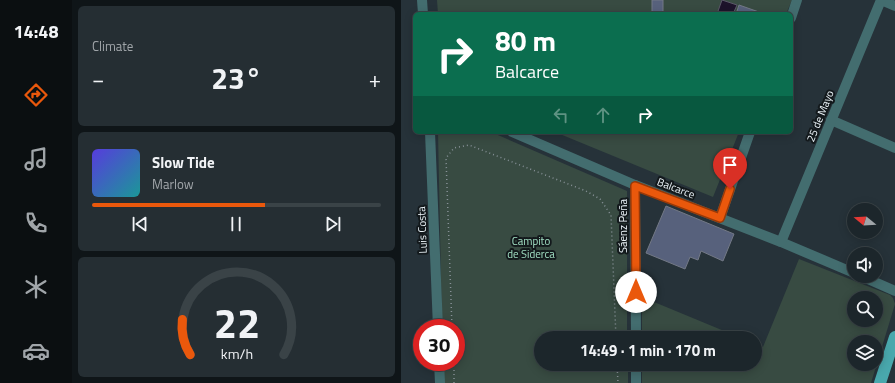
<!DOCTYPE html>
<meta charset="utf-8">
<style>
:root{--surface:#1c262b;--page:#252e33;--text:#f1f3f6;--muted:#a0a5a9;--line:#3a4347;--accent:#ea580c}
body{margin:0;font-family:"Titillium Web",sans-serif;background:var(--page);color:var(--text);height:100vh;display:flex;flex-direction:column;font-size:15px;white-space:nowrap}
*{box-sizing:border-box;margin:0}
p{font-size:13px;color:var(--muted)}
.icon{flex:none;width:22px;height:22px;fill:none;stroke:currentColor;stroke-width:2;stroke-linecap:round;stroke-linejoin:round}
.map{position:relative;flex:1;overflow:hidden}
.panel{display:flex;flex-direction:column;gap:6px;padding:6px;background:#0f1518;width:329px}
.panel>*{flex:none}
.guide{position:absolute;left:12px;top:12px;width:380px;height:122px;border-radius:6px;box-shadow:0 2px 10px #0003,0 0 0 1px var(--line);background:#0b6e4f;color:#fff;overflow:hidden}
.needle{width:26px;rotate:288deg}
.buttons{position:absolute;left:446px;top:203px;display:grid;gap:8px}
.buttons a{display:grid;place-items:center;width:36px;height:36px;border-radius:50%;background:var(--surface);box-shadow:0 2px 10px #0003,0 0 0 1px var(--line);font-size:20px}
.speed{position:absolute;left:12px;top:319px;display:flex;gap:8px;font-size:20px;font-weight:700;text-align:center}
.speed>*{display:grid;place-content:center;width:52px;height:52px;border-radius:50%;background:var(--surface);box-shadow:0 2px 10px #0003,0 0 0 1px var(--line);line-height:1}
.speed .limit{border:6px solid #d22;background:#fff;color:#111}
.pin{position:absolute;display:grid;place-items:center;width:34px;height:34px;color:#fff;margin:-41px -17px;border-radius:50% 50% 50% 0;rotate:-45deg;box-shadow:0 0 4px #0007}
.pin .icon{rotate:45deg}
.me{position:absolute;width:44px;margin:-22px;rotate:0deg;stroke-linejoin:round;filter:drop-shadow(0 0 3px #0008)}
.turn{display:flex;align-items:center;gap:14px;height:84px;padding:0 16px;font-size:18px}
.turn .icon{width:52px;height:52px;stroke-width:2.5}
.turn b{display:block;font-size:28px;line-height:34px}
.lanes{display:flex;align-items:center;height:38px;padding:0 16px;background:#0003;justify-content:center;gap:20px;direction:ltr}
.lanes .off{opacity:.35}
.big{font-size:30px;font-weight:700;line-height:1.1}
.panel .card{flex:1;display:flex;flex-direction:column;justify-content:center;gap:6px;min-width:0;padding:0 14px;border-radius:6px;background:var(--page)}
.panel .dial{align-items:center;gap:0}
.dial svg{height:104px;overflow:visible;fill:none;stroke:var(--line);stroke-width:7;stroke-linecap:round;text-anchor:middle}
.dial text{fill:var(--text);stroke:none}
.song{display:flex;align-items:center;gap:12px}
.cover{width:48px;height:48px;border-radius:6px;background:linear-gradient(135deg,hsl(250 70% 55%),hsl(180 70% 35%))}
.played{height:4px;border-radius:2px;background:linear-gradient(90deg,var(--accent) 60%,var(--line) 60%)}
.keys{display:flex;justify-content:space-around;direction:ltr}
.heat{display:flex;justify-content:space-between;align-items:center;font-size:22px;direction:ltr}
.trip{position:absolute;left:133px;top:331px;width:228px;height:40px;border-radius:20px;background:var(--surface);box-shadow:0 2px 10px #0003,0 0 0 1px var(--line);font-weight:700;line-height:40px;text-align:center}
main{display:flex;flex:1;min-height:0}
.tab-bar{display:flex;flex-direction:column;width:72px;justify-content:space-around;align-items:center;background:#0b0f11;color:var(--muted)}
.tab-bar .icon{width:28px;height:28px}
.tab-bar .on{color:var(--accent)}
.tab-bar b{font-size:18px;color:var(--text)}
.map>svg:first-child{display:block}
.green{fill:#384b42;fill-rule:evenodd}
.water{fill:#1d132a;stroke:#5b5768}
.building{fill:#57617c;stroke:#737986}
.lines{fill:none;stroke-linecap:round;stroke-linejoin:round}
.path{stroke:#879197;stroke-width:1.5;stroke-dasharray:1 3;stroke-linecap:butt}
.minor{stroke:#436d6f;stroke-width:10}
.major{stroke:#49a8ad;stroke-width:12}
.route-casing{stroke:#983908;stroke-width:10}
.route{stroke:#ea580c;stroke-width:7}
.labels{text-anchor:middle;stroke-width:4;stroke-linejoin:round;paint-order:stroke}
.street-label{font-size:11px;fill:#edf5fa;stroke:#13191c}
.park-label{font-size:11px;fill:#a2e0c4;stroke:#13191c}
</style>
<main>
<nav class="tab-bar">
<b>14:48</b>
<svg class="icon on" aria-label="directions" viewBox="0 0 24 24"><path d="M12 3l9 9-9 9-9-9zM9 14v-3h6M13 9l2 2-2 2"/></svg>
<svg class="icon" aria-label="music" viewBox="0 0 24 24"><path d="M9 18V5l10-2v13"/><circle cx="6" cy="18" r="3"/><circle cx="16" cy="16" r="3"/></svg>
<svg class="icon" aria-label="phone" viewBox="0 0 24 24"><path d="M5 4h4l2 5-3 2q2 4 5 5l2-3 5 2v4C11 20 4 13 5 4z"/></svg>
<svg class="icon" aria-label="climate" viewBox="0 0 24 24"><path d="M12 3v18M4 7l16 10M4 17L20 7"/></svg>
<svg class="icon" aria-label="car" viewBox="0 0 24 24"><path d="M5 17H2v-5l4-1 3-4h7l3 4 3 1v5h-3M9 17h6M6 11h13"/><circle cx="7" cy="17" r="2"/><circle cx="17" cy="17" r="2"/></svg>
</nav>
<section class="panel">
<div class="card"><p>Climate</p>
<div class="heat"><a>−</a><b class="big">23°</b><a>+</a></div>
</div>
<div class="card">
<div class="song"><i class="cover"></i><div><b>Slow Tide</b><p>Marlow</p></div></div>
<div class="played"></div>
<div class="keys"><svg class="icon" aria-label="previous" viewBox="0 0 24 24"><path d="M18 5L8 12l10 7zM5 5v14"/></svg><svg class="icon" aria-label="pause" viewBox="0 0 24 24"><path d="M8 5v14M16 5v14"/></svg><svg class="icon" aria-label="next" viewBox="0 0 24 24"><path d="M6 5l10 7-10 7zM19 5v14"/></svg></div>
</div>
<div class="card dial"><svg viewBox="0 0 100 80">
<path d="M14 69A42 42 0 1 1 86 69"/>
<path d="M14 69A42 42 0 0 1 8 42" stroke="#ea580c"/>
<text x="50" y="56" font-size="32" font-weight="700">22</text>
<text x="50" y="72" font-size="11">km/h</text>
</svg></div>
</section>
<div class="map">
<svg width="494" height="383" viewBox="0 0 494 383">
<rect width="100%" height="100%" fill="#263239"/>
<g class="green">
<path d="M36,0H391L385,14H37Z"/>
<path d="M37,132H90L226,191V338H140V364H227V383H42V362H55V328H41Z"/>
<path d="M154,132H338L312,197Z"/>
<path d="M398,259L489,295L492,298L494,304L470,383H241V364H354V344L362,347ZM453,298H475V320H453ZM453,342H475V364H453Z"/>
<path d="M241,297L340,338H241Z"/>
</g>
<path class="water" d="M321,0L336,5L332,14H316Z"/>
<g class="building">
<path d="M251,0H262V13H274V14H251Z"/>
<path d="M338,5L358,12L357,14H335Z"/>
<path d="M265,206L333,234L322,261L300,251L297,260L289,257L284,269L245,253Z"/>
</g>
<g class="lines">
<g class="path">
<path d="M51,328L45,158L53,148L68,145L185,191L199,199L210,215L215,338"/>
<path d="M53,362V383"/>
<path d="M216,364L217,383"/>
</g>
<g class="minor">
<path d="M21,0L22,14"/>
<path d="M480,0L494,6"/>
<path d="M390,18L396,0"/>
<path d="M430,120L494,148"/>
<path d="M29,132L37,328"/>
<path d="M111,132L234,185L380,242L453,273"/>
<path d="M234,185L235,338"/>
<path d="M319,218L349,132"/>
<path d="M380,242L480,0"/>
<path d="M460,276L494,291"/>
<path d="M38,362L39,383"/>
<path d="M235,364V383"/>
</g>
<path class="major" d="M479,383L494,337"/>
</g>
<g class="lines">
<g class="route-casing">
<path id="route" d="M235,292L234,186L319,218L329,189"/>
</g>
<use href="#route" class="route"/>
</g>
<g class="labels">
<g class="street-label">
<text transform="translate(419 116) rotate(-68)" y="4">25 de Mayo</text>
<text transform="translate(275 188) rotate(21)" y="4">Balcarce</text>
<text transform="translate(222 226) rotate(-90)" y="4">Sáenz Peña</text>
<text transform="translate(21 230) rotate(-92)" y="4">Luis Costa</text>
</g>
<g class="park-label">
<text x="130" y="245">Campito<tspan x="130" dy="13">de Siderca</tspan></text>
</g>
</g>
</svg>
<div class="buttons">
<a><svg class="needle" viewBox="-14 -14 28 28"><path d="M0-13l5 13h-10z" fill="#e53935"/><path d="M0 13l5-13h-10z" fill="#a0a5a9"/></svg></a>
<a><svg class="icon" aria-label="sound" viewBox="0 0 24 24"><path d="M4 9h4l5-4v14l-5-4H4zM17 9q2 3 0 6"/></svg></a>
<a><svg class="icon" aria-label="search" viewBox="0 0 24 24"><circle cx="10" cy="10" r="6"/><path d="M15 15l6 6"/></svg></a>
<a><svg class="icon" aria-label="layers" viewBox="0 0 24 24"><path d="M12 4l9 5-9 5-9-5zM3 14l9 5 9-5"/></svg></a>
</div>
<div class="speed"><div class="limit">30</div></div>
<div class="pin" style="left:329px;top:189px;background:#d93025"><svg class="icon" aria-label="arrive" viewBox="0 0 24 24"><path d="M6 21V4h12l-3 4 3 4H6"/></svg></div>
<svg class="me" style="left:235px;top:292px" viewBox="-20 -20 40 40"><circle r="19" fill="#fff"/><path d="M0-13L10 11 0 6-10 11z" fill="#ea580c"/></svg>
<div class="trip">14:49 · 1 min · 170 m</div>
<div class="guide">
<div class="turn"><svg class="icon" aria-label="right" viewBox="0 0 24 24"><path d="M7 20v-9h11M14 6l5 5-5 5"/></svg><div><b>80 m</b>Balcarce</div></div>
<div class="lanes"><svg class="icon off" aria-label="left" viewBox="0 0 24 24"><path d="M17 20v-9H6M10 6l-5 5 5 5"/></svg><svg class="icon off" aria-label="ahead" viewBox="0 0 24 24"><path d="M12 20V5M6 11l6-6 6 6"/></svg><svg class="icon" aria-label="right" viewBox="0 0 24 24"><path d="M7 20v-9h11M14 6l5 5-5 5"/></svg></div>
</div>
</div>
</main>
